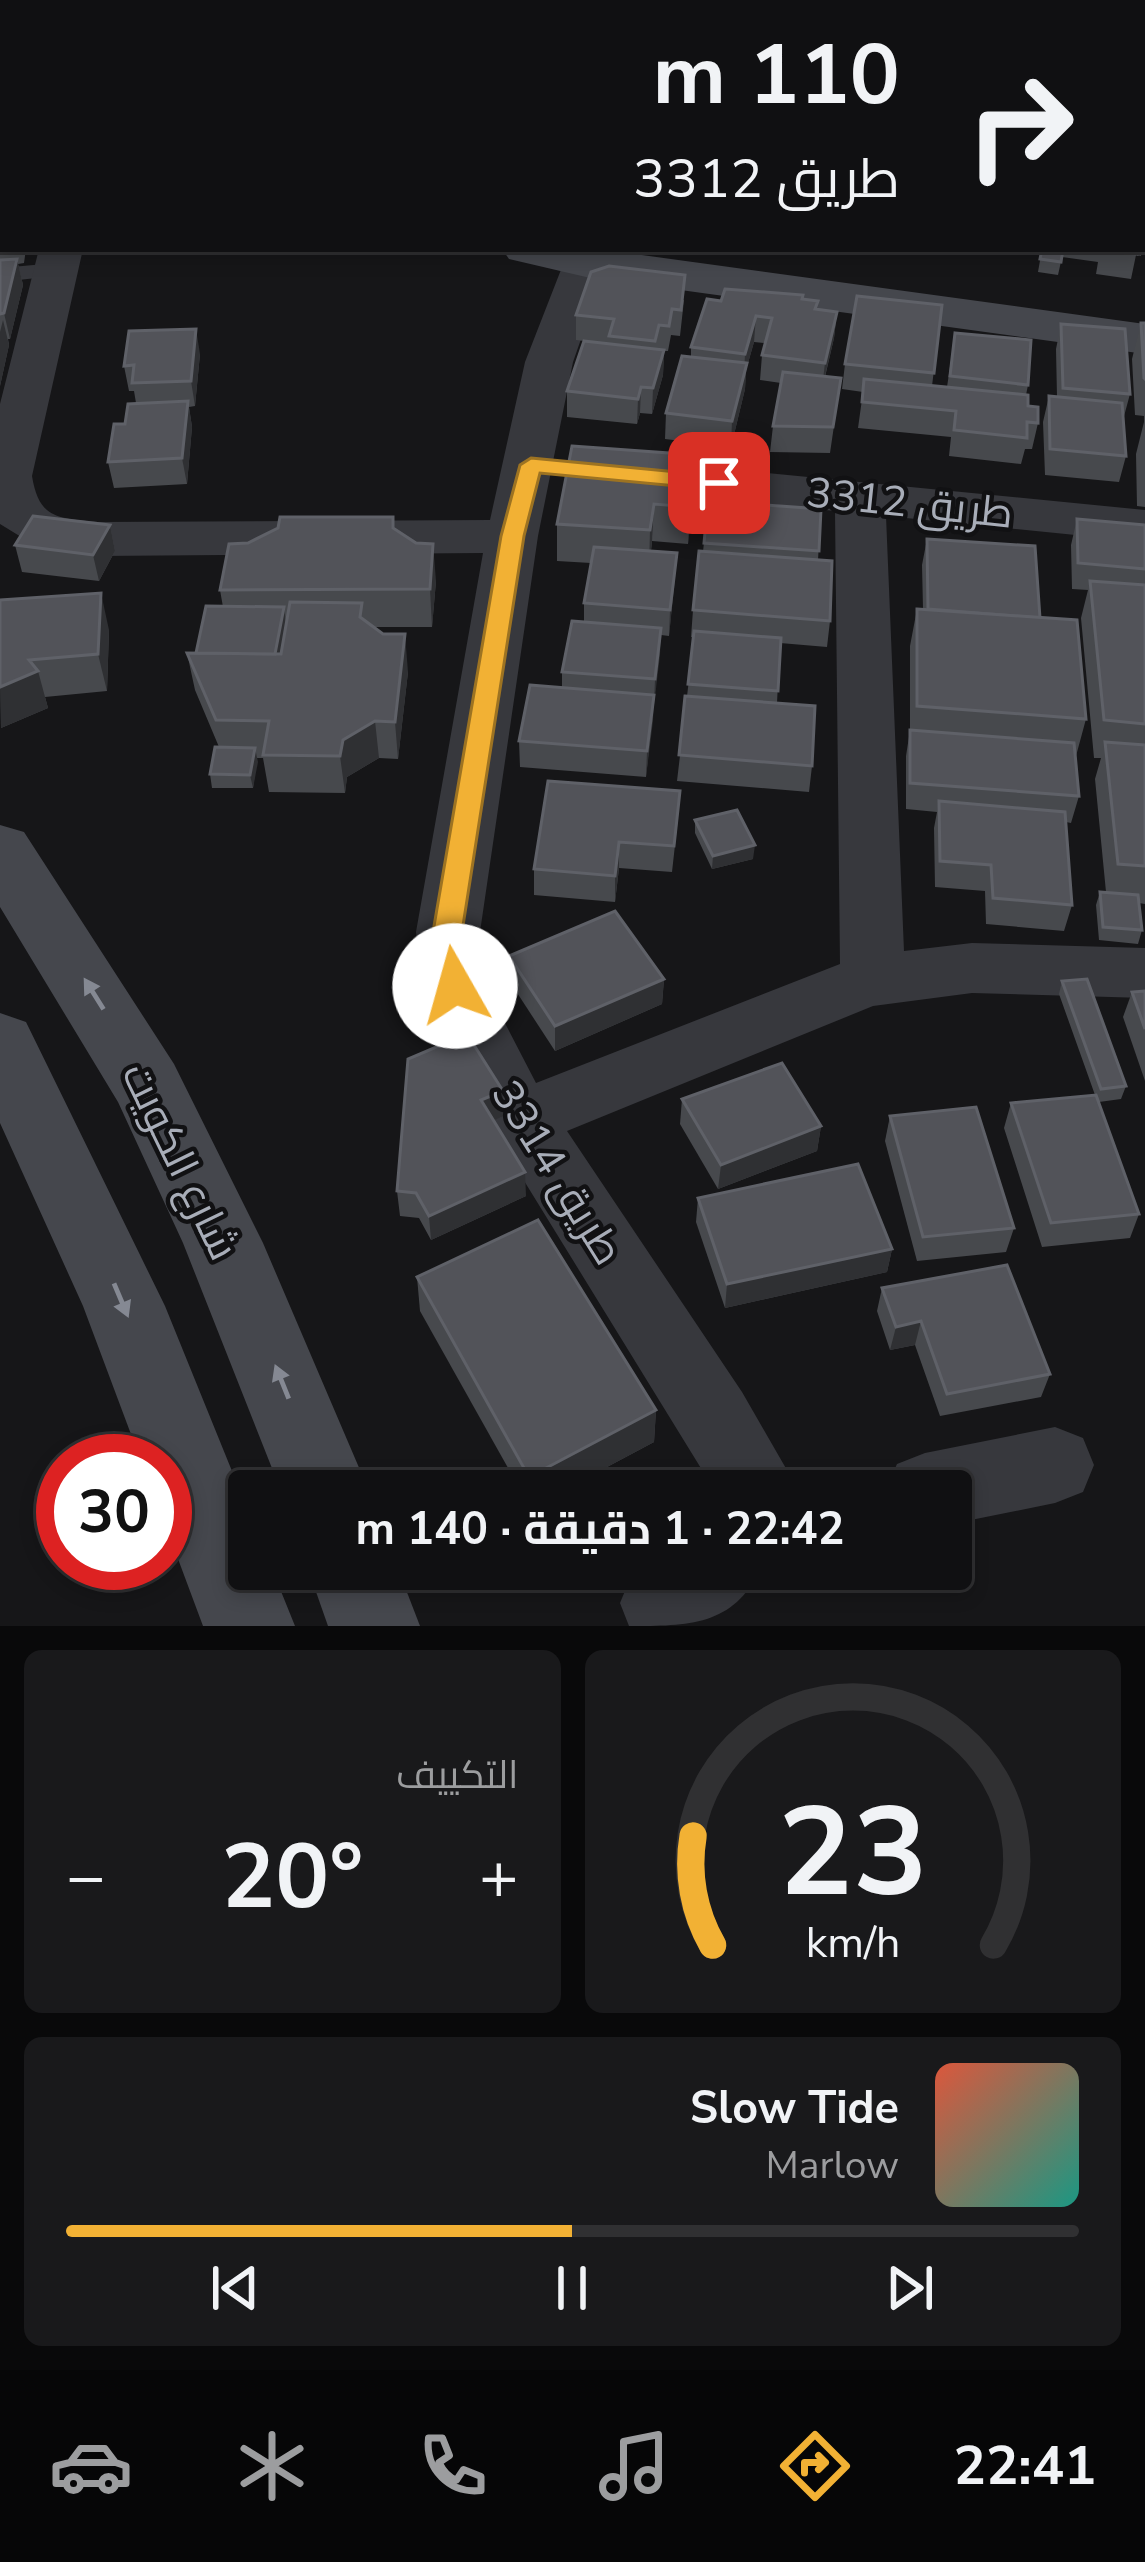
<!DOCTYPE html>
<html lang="ar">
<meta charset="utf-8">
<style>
:root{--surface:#101012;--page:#19191b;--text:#f1f3f6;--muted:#9c9d9f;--line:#303032;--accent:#f2b134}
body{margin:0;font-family:"Nunito Sans",Cairo,sans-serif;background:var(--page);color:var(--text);direction:rtl;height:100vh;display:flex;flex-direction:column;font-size:45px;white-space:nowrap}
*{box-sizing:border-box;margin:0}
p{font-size:39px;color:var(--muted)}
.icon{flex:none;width:66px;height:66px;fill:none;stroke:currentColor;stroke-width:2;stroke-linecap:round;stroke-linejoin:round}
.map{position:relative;height:1626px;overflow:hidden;direction:ltr}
.drawer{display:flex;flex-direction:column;gap:24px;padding:24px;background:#09090a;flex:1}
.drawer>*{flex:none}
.banner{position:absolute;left:0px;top:0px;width:1146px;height:252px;box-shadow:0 6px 18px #0003,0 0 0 3px var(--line);direction:rtl;background:#101012;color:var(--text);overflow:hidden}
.speed{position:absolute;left:36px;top:1434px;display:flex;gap:24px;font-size:60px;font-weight:700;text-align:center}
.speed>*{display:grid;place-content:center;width:156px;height:156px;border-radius:50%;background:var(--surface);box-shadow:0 6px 18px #0003,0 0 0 3px var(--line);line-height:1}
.speed .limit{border:18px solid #d22;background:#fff;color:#111}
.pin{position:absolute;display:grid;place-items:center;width:102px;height:102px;color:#fff;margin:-51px;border-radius:24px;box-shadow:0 6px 18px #0006}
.me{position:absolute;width:132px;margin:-66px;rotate:353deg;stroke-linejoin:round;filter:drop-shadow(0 0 9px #0008)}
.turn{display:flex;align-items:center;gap:42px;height:252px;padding:0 48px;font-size:54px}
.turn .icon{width:156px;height:156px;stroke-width:2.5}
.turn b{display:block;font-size:84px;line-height:102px}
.big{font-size:90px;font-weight:700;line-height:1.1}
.drawer .widget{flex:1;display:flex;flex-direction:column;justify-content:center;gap:18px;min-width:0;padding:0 42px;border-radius:18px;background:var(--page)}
.drawer .dial{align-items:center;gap:0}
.dial svg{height:312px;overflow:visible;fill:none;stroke:var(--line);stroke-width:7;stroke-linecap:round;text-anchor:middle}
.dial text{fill:var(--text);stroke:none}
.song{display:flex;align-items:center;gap:36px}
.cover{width:144px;height:144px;border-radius:18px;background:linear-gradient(135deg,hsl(10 70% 55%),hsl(170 70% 35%))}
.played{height:12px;border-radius:6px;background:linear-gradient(90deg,var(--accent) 50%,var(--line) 50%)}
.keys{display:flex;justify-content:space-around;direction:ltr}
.heat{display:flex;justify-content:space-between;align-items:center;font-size:66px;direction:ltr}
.drawer .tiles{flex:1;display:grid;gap:24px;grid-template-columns:1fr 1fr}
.widget:last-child{grid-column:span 2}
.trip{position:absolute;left:228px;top:1470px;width:744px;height:120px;border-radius:12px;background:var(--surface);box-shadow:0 6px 18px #0003,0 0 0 3px var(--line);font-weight:700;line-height:120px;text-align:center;direction:rtl}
.tabs{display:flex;height:192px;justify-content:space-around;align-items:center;background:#060607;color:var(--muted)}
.tabs .icon{width:84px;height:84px}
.tabs .current{color:var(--accent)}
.tabs b{font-size:54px;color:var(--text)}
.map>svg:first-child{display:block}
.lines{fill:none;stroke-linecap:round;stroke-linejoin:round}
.lane{fill:#37383d;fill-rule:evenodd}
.street{fill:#37383d;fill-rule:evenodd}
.secondary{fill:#45474d;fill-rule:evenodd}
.wall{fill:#47494d}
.shaded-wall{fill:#2f3033}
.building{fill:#525359;stroke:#5f6168;stroke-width:3}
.oneway{fill:#858993}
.route{fill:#f2b134;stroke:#9d7322;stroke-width:3}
.labels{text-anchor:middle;stroke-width:9;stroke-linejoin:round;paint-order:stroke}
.street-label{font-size:42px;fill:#a8adb8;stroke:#111113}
</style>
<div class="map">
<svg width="1145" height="1626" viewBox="0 0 1145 1626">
<rect width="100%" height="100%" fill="#161618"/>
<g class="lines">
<path class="lane" d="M56,263L67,270L64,275L0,282V268Z"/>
<g class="street">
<path d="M39,249H83L32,476C39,520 59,518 98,522L490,520L525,362L564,262L570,253L585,249L602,253L608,262L573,362L538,536L480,932L494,1002L536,1083L840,964L835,511L615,488L597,484L590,473L597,462L615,458L1145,510V542L886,516L904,951L972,943L1145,948V998L972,993L873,1006L567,1131L742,1392L799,1491H715L470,1093L443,1038L420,967L416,932L483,553L98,556L31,543L0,524V404Z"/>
<path d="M1055,1427L1083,1438L1094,1465L1083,1492L1055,1503L951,1524V1491H885L897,1464L925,1453Z"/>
<path d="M640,1569H760C734,1626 688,1626 629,1626L620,1603L632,1574Z"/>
</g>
<g class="secondary">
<rect x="0" y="134" width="3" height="28"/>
<path d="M502,249H598L1145,324V354L586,277L509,259Z"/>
<path d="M0,825L24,832L174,1064L263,1243L369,1491H281L183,1243L118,1102L0,907Z"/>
<path d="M0,1013L26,1022L165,1306L249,1513V1569H272L295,1626H203L165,1524V1461H141L83,1306L0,1123Z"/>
<path d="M308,1569H398L420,1626H328Z"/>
</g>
</g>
<g class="wall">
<path d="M408,0H482L480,3H408Z"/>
<path d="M505,0H542L540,3H505Z"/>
<path d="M743,0H814L813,3H743Z"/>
<path d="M835,0H1008L1005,3H834Z"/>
<path d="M1143,132H1145V200L1143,199Z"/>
<path d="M0,171H3V249H26L24,263L18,264L23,285L10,339H8L9,345L0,386Z"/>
<path d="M981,249H1024L1022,255Z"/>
<path d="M1042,249H1142L1141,256L1136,255L1131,279L1096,274L1098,262L1062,257L1058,275L1038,272Z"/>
<path d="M802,299L817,310L837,312L834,338L825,377L841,378L830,453L770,452L773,426L781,383L760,380L762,355L765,343L754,342L746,370L745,389L731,447L665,439L666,413L691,357V347L721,301Z"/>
<path d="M684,300L680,336L671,335L668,351H664L663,375L652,414L640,413L637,424L567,417V391L584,341L576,340V315Z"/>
<path d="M942,305L932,386L947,387L955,333L1028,385L1026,395L1028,406L1038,423L1032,449H1025L1021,464L949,456L951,437L858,428L863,392L842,389L845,364Z"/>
<path d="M1141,323H1145V507L1137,506L1136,454L1144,422V416L1135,415L1132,359Z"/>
<path d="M1061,324L1130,394L1123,420L1126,456L1119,482L1045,475L1043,422L1049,396L1057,397L1056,349Z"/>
<path d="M200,354L195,406L189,407L192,427L187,484L114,488L108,462L136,403L134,391H129L124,366Z"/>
<path d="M694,492L688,544L652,541L651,551L677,553L669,636L661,635L646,777L520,767L519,741L562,688V672L584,622V603L591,563L557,561V524Z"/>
<path d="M708,501L821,509L818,560L830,621L827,647L780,643L777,703L812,766L809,792L677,781L694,637H691L693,610L703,552Z"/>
<path d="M393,517L394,530L436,581L432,627H373L408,672L398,759L379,758L347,777L345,793L269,792L263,758H257L253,788H212L210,774L219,747L195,690L187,653H196L223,607L220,590L248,543Z"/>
<path d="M1077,519L1145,525V904L1139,903L1142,930L1138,944L1099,940L1096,905L1100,892H1106L1095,779L1101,758H1094L1081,618L1088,590L1072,589L1071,545Z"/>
<path d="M110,525L115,551L99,581L22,572L15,545Z"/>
<path d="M927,539L1040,618L1086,719L1076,756L1079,796L1071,823L1066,822L1072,905L1064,931L986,924L985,891L935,887L934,828L937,812L906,809V756L910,730V646L917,609H923L922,565Z"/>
<path d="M0,600L109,630L107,691L45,697L48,708L1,728Z"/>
<path d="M678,818L672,872L619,868L615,902L534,895V869Z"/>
<path d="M695,820L753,859L712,869L695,833Z"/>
<path d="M509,956L664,979L662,1004L555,1051L510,982Z"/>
<path d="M1062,981L1126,1086L1121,1099L1099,1102L1139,1214L1130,1238L1042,1247L1004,1128L1011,1103L1095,1095L1059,994Z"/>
<path d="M1145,991V1081L1123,1017L1132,992Z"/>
<path d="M503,1091L504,1116L494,1120L526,1196L431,1240L419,1218L400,1216L397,1191Z"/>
<path d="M682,1099L821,1126L817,1151L718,1189L680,1124Z"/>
<path d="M890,1116L1014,1228L1006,1252L917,1261L885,1141Z"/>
<path d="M698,1198L892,1249L887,1272L725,1308L696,1222Z"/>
<path d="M417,1277L656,1410L654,1442L562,1491H521L420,1311Z"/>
<path d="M882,1288L1050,1374L1041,1397L940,1416L915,1345L890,1350L877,1311Z"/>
</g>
<g class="shaded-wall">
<path d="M0,0L3,11V29L0,30Z"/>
<path d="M5,0H57L58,3H5Z"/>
<path d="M17,259L23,285L10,339L4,313Z"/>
<path d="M837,312L834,338L822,388L825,363Z"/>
<path d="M756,316L754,342L746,370L745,389L731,447L732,421L744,375L745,354Z"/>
<path d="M3,320L9,345L0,386V332Z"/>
<path d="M196,329L200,354L195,406L191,381Z"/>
<path d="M664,350L663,375L652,414L653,388Z"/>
<path d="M641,387L640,413L637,424L638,399Z"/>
<path d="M188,401L192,427L187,484L182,458Z"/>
<path d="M696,455L694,492L688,544L690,507Z"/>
<path d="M654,504L652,541L649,567L650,530Z"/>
<path d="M110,525L115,551L99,581L93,555Z"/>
<path d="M433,544L436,581L432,627L430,589Z"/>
<path d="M677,553L675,579L669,636L670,610Z"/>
<path d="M101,593L109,630L107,691L98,654Z"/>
<path d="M284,607L287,633L278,685L274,658Z"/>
<path d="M661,628L660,655L654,705L655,679Z"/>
<path d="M405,634L408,672L398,759L395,722Z"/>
<path d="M38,671L48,708L1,728L0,687Z"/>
<path d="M654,695L653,721L646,777L647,751Z"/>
<path d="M375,721L379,758L347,777L345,793L340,756L343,740Z"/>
<path d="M255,748L258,762L253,788L250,775Z"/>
<path d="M619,842V868L615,902V876Z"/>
<path d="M755,845L753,859L712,869L713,856Z"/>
<path d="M664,979L662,1004L555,1051V1026Z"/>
<path d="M503,1091L504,1116L483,1125L481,1100Z"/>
<path d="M821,1126L817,1151L718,1189L721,1165Z"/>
<path d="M525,1172L526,1196L431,1240L429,1216Z"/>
<path d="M892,1249L887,1272L725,1308L727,1284Z"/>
<path d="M921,1321L915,1345L890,1350L896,1327Z"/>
<path d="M656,1410L654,1442L562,1491H529V1477Z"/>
</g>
<g class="building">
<path d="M172,0H207L209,3H171Z"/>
<path d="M591,0H707L705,3H590Z"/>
<path d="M744,0H765L789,3H743Z"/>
<path d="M835,0H885L912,3H834Z"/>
<path d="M966,0H1005V3Z"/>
<path d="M1036,0H1104L1103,3H1035Z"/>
<rect x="1143" y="132" width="2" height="42"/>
<rect x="0" y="171" width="3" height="34"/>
<path d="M3,215V239H0V216Z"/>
<path d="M1042,249H1063L1061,262L1040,259Z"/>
<path d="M1105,249H1137V254Z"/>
<path d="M17,259L4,313L0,314V260Z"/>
<path d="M609,266L685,275L681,310L672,309L669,326L659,325L655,341L609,336L614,319L576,315L591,272Z"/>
<path d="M725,289L803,295L802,299L818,301L815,309L837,312L825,363L762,355L772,318L756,316L745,354L691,347L707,299L721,301Z"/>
<path d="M857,296L942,305L934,373L845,364Z"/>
<path d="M1141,323H1145V379L1144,378Z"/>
<path d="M1061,324L1125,329L1130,394L1063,388Z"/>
<path d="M196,329L191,381L132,383L134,365L124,366L129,331Z"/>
<path d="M955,333L1031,340L1028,385L950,376Z"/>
<path d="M584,341L664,350L653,388L641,387L638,399L567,391Z"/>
<path d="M682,356L747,363L732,421L666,413Z"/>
<path d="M783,372L841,378L833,427L773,426Z"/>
<path d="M864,379L1028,395V406L1038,407V423L1027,422V438L954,430L956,411L862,402Z"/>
<path d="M1049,396L1122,403L1126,456L1050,449Z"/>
<path d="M188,401L182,458L108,462L114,424H125L128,404Z"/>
<path d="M572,446L696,455L690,507L654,504L650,530L557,524Z"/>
<path d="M708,501L821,509L819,551L704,543Z"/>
<path d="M33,516L110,525L93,555L15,545Z"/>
<path d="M280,517H393V528L416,543L433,544L430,589L220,590L229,544L248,543L278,528Z"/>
<path d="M1077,519L1145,525V569L1078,563Z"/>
<path d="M927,539L1035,546L1040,618L928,609Z"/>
<path d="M594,547L677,553L670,610L584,603Z"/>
<path d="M699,551L832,561L830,621L693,610Z"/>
<path d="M1090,581L1145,585V724L1104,720Z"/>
<path d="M101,593L98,654L29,660L38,671L0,687V600Z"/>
<path d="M290,602L362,603L360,617L383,634H405L395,722L375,721L343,740L340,756L263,755L269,721L216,720L187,653L281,654Z"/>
<path d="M206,606L284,607L275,654L196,653Z"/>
<path d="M917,609L1077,620L1086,719L917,706Z"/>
<path d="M572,621L661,628L655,679L562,672Z"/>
<path d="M694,631L781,638L778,691L688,684Z"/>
<path d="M530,685L654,695L647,751L519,741Z"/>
<path d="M685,696L815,706L812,766L679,755Z"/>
<path d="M910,730L1074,743L1079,796L910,783Z"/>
<path d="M1105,742L1145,745V866L1118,864Z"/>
<path d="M215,747L255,748L250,775L210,774Z"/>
<path d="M548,781L680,791L674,846L619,842L615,876L534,869Z"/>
<path d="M939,801L1065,812L1072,905L993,898L991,865L940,861Z"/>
<path d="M737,810L755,845L713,856L695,820Z"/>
<path d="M1100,892L1138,895L1142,930L1103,927Z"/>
<path d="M615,911L664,979L555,1026L509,956Z"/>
<path d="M1087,979L1126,1086L1101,1089L1062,981Z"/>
<path d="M1145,991V1029L1132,992Z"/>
<path d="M467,1034L503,1091L481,1100L525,1172L429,1216L416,1193L397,1191L408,1059Z"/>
<path d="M782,1063L821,1126L721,1165L682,1099Z"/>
<path d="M1096,1095L1139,1214L1051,1223L1011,1103Z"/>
<path d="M976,1107L1014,1228L923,1237L890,1116Z"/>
<path d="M858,1164L892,1249L727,1284L698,1198Z"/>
<path d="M538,1220L656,1410L529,1477L417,1277Z"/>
<path d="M1007,1265L1050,1374L947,1394L921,1321L896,1327L882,1288Z"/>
</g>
<defs><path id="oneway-solid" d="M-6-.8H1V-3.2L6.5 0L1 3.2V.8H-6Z" transform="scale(3)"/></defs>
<g class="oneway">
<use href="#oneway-solid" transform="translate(94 994) rotate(-122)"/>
<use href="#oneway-solid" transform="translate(121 1300) rotate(67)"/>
<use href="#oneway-solid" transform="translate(282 1382) rotate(-112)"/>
</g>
<path class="route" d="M531,458L719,476L731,483L719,490L540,473L524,536L462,932L470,986L466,995H445L433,932L501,536L520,465Z"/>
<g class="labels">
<g class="street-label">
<text transform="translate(910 502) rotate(6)" y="15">طريق 3312</text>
<text transform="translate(181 1161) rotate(64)" y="15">شارع الكويت</text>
<text transform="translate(558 1172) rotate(58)" y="15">طريق 3314</text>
</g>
</g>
</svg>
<div class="speed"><div class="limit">30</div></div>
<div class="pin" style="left:719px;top:483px;background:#d93025"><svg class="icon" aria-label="arrive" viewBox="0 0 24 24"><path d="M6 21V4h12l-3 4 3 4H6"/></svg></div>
<svg class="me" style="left:455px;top:986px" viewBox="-20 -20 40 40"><circle r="19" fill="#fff"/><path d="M0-13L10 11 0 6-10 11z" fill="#f2b134"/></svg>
<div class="trip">22:42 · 1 دقيقة · 140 m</div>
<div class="banner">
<div class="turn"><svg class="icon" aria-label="right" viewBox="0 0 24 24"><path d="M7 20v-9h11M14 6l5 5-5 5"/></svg><div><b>110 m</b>طريق 3312</div></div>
</div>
</div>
<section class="drawer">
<div class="tiles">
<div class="widget dial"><svg viewBox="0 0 100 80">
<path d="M14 69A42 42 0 1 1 86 69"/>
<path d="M14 69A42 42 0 0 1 9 41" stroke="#f2b134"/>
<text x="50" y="56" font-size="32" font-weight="700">23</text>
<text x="50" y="72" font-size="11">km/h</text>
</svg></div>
<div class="widget"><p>التكييف</p>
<div class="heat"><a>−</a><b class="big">20°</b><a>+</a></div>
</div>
<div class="widget">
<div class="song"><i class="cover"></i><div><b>Slow Tide</b><p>Marlow</p></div></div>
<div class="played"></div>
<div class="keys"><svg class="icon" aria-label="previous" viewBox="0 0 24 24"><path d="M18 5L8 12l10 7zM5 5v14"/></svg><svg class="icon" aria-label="pause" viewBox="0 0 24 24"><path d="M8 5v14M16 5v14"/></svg><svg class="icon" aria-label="next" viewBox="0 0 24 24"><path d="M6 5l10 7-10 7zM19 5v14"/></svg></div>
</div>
</div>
</section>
<nav class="tabs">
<b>22:41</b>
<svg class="icon current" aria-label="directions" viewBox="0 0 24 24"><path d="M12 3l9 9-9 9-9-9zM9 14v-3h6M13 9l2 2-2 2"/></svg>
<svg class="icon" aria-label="music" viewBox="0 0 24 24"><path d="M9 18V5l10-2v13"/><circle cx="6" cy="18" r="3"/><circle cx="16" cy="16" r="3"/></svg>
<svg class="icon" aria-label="phone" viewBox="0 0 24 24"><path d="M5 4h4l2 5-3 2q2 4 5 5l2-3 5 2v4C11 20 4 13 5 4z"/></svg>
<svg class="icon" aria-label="climate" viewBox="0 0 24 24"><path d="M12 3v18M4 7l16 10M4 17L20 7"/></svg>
<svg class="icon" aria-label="car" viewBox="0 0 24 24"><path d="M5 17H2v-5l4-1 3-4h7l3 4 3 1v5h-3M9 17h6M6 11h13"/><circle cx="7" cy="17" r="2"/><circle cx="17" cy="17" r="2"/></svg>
</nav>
